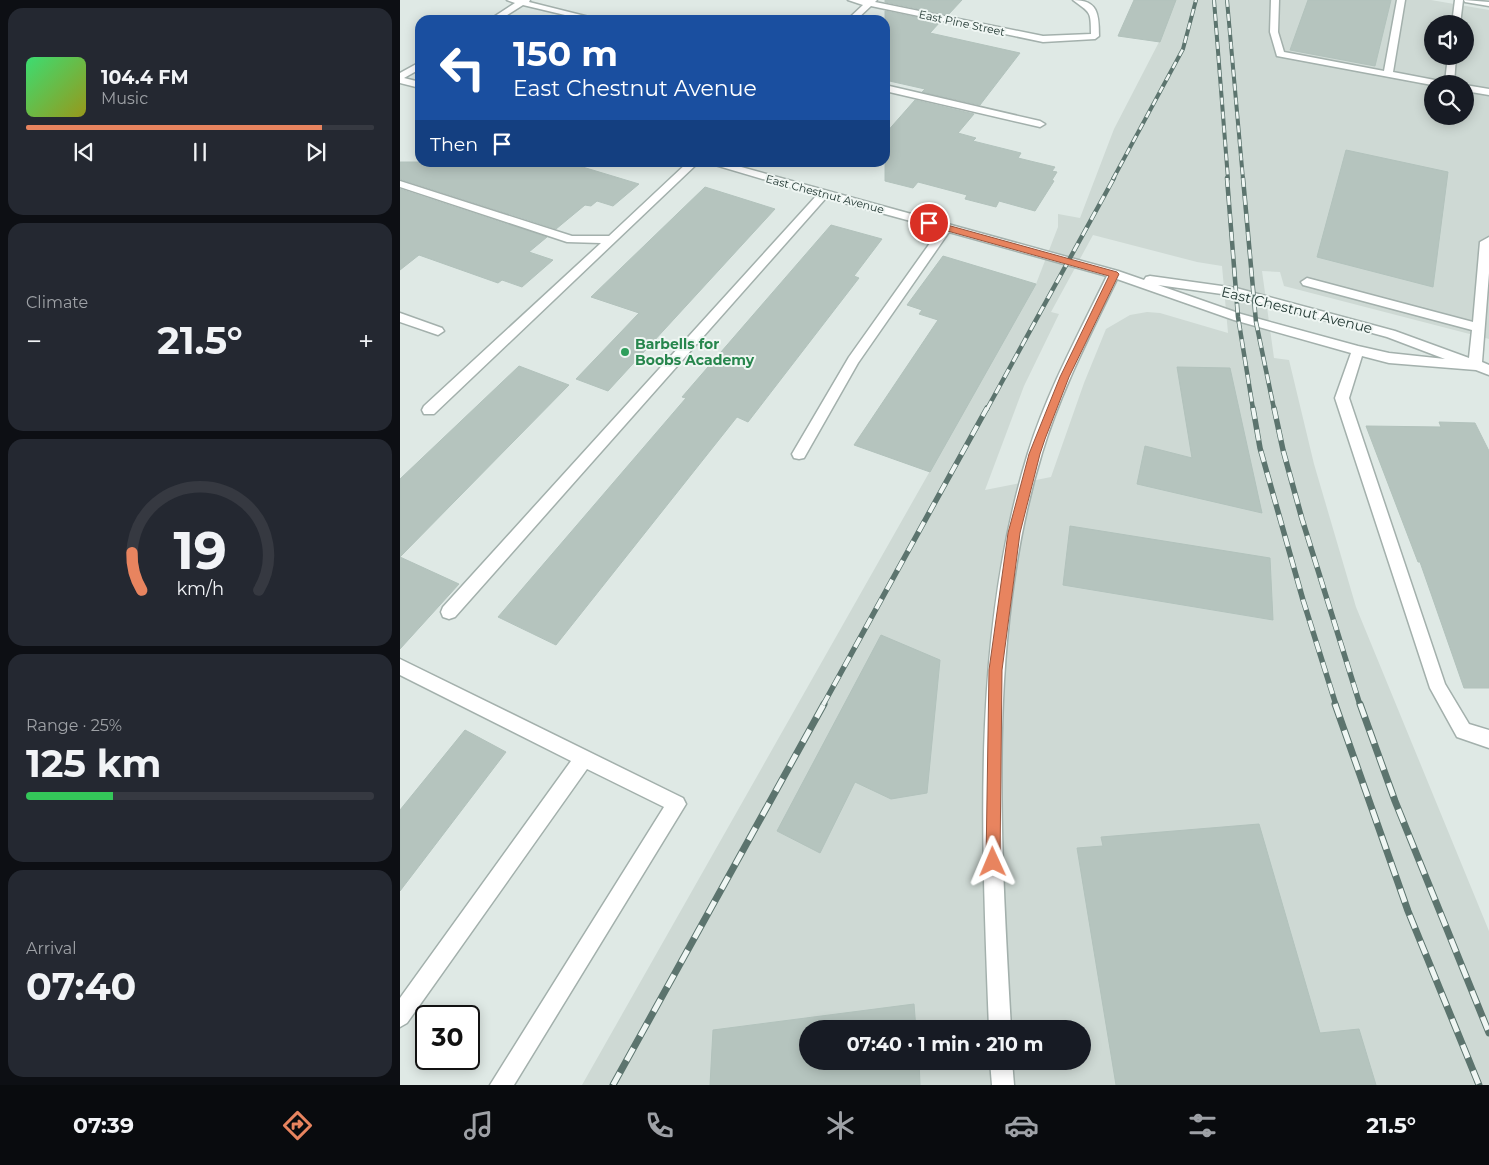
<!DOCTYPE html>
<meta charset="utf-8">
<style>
:root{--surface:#171b24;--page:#242831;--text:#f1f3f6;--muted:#9ea1a6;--line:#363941;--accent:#e8845f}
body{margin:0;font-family:Montserrat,sans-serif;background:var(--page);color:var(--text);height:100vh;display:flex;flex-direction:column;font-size:19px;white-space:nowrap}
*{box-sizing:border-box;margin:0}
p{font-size:16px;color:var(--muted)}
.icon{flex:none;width:28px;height:28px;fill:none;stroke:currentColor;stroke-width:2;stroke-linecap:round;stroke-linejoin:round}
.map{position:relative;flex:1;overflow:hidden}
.side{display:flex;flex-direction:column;gap:8px;padding:8px;background:#0d0f14;width:400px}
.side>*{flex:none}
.top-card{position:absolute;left:15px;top:15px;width:475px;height:152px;border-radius:15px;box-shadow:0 2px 12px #0003;background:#1a4fa0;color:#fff;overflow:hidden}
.buttons{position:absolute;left:1024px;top:15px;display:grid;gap:10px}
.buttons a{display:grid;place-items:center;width:50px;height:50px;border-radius:50%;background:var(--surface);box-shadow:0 2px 12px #0003;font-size:25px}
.speed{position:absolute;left:15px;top:1005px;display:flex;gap:10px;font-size:25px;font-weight:700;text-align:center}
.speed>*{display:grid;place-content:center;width:65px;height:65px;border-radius:50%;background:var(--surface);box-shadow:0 2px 12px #0003;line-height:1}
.speed .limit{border:2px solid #111;border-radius:8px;background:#fff;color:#111}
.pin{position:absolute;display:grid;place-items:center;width:42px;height:42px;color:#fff;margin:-21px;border:2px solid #fff;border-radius:50%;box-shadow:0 1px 5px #0007}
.me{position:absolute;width:55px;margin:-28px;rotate:359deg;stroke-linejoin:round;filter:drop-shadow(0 0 4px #0008)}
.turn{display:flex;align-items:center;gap:18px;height:105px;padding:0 15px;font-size:22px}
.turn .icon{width:65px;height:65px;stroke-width:2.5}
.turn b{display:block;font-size:35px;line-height:42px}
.then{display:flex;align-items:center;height:48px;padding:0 15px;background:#0003;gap:10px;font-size:19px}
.big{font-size:38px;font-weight:700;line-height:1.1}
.side .card{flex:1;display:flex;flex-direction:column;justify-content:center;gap:8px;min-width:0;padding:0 18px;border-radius:15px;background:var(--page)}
.side .dial{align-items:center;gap:0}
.dial svg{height:130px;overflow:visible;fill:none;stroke:var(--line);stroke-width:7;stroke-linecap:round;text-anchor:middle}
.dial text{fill:var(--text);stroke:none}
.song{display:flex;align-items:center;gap:15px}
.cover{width:60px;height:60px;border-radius:8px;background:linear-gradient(135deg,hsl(140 70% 55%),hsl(60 70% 35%))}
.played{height:5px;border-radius:2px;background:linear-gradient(90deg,var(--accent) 85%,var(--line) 85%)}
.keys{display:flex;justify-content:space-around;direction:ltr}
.heat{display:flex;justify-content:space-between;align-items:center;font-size:28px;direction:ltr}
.charge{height:8px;border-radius:4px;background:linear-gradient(90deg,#34c759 25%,var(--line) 0)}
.trip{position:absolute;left:399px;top:1020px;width:292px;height:50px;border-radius:25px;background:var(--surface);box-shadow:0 2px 12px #0003;font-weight:700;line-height:50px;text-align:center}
.menu{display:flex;height:80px;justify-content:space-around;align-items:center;background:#090b0e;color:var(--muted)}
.menu .icon{width:35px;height:35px}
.menu .selected{color:var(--accent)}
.menu b{font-size:22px;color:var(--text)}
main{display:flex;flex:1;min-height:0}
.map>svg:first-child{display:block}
.built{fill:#ced9d4;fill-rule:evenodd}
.building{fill:#b5c4be;stroke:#b2c2bc}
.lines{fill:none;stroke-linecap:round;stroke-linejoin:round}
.minor-casing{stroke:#a3b0ac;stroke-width:3}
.minor{fill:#fff;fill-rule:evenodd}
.rail-far3-casing{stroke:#5c746e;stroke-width:4}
.rail-far2-casing{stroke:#5c746e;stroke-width:4.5}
.rail-far1-casing{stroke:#5c746e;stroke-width:5.5}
.rail-casing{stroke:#5c746e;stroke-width:7}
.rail-far3{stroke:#eff6f3;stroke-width:2.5;stroke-dasharray:7;stroke-linecap:butt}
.rail-far2{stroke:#eff6f3;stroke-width:3;stroke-dasharray:9;stroke-linecap:butt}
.rail-far1{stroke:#eff6f3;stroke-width:4;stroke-dasharray:11;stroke-linecap:butt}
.rail{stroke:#eff6f3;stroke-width:5;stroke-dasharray:14;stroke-linecap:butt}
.route{fill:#e8845f;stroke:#97563e}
.leisure-dot{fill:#2e9e5b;stroke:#eff6f3;stroke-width:2}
.labels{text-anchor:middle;stroke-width:4;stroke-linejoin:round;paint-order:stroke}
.far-street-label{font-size:11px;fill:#223833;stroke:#eff6f3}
.street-label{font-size:14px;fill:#223833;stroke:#eff6f3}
.leisure-label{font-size:14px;font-weight:bold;fill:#27864d;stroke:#eff6f3;text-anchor:start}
</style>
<main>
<section class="side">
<div class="card">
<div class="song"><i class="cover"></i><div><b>104.4 FM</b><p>Music</p></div></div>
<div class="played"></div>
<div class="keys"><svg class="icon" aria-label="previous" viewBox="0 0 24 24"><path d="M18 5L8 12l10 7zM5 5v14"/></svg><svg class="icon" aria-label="pause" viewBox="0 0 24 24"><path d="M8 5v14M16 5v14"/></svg><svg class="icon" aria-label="next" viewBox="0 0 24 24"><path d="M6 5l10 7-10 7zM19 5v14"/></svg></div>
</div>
<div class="card"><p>Climate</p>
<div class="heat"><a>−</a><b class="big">21.5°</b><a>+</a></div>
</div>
<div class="card dial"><svg viewBox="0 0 100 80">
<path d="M14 69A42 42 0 1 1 86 69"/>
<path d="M14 69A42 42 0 0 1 8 46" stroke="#e8845f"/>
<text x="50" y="56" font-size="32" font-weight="700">19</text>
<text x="50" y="72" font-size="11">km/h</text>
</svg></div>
<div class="card"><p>Range · 25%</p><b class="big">125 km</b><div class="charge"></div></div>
<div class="card"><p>Arrival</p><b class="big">07:40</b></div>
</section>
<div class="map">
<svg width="1089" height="1085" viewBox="0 0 1089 1085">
<rect width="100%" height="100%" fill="#dfe9e5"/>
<path class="built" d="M774,0H1031L1089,10V339L884,286L880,272L862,271L874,358L889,360L914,464L956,607L1089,931V1085H182L636,284L658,227V214L680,218L714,129L759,42ZM1032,24H1065V56H1032ZM1032,84H1065V116H1032ZM693,235L797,262L822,266L828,333L760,313L747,312L730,315L706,329L684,383L651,477L585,490L624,386L659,314L651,312ZM408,1029H682V1061H408Z"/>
<g class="building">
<path d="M485,0H562L548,15L485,2Z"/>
<path d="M734,0H776L760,42L718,36Z"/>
<path d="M908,0H991L975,66L890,50Z"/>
<path d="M485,11L540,22L530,33L620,53L580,105L522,92L525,89L485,80Z"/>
<path d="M515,100L574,114L558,133L576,138L573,141L621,153L618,158L655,167L652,171L657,172L652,180L654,181L635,211L599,201L596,207L565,199L567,195L518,182L513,188L485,181V134Z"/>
<path d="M946,150L1048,172L1033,287L917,257Z"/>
<path d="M0,162H166L239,184L213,206L197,201L191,206L185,205L156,229L0,179Z"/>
<path d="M305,187L375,209L208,391L176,379L239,313L191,297Z"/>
<path d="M0,189L147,237L129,252L153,260L122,287L102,280L98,283L19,255L0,270Z"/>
<path d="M431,225L482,239L454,276L459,278L348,422L337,417L156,645L98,617L286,398L282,397Z"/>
<path d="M543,256L636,284L530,472L454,445L538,320L519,314L522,310L507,305Z"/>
<path d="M119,366L169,385L0,557L59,584L0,649V479Z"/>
<path d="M777,367L830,368L862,513L737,484L745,446L792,458Z"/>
<path d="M1039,422L1075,423L1089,451V688H1064L1020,562H1018L966,426L1041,427Z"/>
<path d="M670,526L870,558L873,620L663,585Z"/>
<path d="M481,635L540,660L527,793L491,799L455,782L420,853L377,831Z"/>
<path d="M65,730L106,752L0,891V810Z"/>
<path d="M859,824L920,1033L959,1029L976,1085H716L677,848L703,846L701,837Z"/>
<path d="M514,1004L516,1029H408V1061H519L520,1085H310L313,1030Z"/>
</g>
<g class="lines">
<g class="minor-casing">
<g id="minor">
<path d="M107,0H130L129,2L201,20H186L123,5L99,20H89L115,3Z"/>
<path d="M448,0H477L475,2L643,36L691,34C691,10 690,13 673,0C698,0 699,14 699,36L695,39L643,42L471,6L456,20H447L463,5Z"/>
<path d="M871,0H879L878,32L884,52L984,71L997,0H1005L993,72L1045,82L1048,56H1056L1054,84L1032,85L877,56L870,32Z"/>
<path d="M1055,0H1063L1060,24H1052Z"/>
<path d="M1064,0L1089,2V6L1065,2Z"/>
<path d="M20,62V69L4,78L20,82V88L0,83V73Z"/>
<path d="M485,85L640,121L645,124L640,127L485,91Z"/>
<path d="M1065,85L1089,89V95L1065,91Z"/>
<path d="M288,162H299L34,414H24L22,410L24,406L201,243L167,242L0,187V181L172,236H209Z"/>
<path d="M305,162H323L718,271L744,280L746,277L750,276L836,288L995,331L1069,358L1072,330L903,285L901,282L907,278L1073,322L1080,242L1089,237V273L1082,362L1089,365V375L1076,370L989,363L962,356L949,398L1045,684L1069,724L1089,730V748L1057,737L1030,688L935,398L951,353L834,320L717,279C690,335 660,393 642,453C586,636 601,840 611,1029H589C582,838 571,638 628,453C647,392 679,333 707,276L549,232L458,363L404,458L399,459L394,458L392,454L449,357L540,229L426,198L55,617L49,619L43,617L41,612L43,607L417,195ZM758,285L836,296L987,337L1045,359L989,353L958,346L841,314Z"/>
<path d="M0,313L42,328L44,331L38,335L0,322Z"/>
<path d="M0,659L283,798L286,804L114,1085H90L264,807L187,769L7,1023L0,1027V998L171,761L0,675Z"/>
<path d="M590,1061H612L614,1085H592Z"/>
</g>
</g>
<use href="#minor" class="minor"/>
<g class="rail-far3-casing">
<g id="rail-far3">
<path d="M814,0L828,179"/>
<path d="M827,0L843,179"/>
<path d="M713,179L783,49L796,0"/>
</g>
</g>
<g class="rail-far2-casing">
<g id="rail-far2">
<path d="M827,178L838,317L853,409"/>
<path d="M843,178L856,322L874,409"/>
<path d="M587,409L714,178"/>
</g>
</g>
<g class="rail-far1-casing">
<g id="rail-far1">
<path d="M853,408L860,448L903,600L936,705"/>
<path d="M874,408L883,450L902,519L960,705"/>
<path d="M423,705L587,408"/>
</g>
</g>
<g class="rail-casing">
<g id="rail">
<path d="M935,704L1008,911L1079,1085"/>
<path d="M960,704L995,801L1089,1033"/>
<path d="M213,1085L424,704"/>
</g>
</g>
<use href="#rail-far3" class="rail-far3"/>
<use href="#rail-far2" class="rail-far2"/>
<use href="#rail-far1" class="rail-far1"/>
<use href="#rail" class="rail"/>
</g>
<path class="route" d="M529,220L717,272L719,274L669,377L645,439L640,454L620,533L602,670L600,862L598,868L593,870L588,868L586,862L589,670L608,533L629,454L635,439L660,377L709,276L526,225L525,223Z"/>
<circle class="leisure-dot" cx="225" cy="352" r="5"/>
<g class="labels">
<g class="far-street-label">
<text transform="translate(562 23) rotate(12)" y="4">East Pine Street</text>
<text transform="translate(425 194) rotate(15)" y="4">East Chestnut Avenue</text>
</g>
<g class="street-label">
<text transform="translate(897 310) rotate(14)" y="5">East Chestnut Avenue</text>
</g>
<g class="leisure-label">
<text x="235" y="349">Barbells for<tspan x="235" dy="16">Boobs Academy</tspan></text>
</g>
</g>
</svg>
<div class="buttons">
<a><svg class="icon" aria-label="sound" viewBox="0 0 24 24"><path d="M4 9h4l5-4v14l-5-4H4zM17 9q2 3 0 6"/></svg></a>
<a><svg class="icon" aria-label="search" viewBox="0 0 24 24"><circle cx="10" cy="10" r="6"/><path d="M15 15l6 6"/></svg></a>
</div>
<div class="speed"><div class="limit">30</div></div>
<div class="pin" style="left:529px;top:223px;background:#d93025"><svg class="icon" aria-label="arrive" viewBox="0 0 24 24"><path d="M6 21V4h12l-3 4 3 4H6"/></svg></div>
<svg class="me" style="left:593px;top:862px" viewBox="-20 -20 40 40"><path d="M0-17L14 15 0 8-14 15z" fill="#e8845f" stroke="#fff" stroke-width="4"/></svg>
<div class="trip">07:40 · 1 min · 210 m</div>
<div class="top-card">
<div class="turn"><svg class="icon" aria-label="left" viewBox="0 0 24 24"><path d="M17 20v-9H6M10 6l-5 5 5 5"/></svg><div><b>150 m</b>East Chestnut Avenue</div></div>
<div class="then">Then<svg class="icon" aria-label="arrive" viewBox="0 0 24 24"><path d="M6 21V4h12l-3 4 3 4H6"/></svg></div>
</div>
</div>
</main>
<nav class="menu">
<b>07:39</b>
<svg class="icon selected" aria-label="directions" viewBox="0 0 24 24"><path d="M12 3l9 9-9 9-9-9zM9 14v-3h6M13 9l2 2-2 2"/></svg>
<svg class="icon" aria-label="music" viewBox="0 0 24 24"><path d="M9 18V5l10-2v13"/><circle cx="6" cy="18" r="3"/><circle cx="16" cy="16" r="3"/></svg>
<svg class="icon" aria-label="phone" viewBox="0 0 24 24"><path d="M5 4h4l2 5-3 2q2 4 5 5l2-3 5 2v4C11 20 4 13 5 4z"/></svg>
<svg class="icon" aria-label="climate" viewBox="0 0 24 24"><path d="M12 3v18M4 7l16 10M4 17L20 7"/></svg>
<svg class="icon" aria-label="car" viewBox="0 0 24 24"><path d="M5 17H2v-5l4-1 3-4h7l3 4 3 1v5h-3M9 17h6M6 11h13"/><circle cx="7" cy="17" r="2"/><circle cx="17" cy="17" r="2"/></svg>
<svg class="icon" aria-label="filters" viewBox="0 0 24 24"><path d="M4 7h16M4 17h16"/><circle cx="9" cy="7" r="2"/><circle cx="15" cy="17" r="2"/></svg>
<b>21.5°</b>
</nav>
